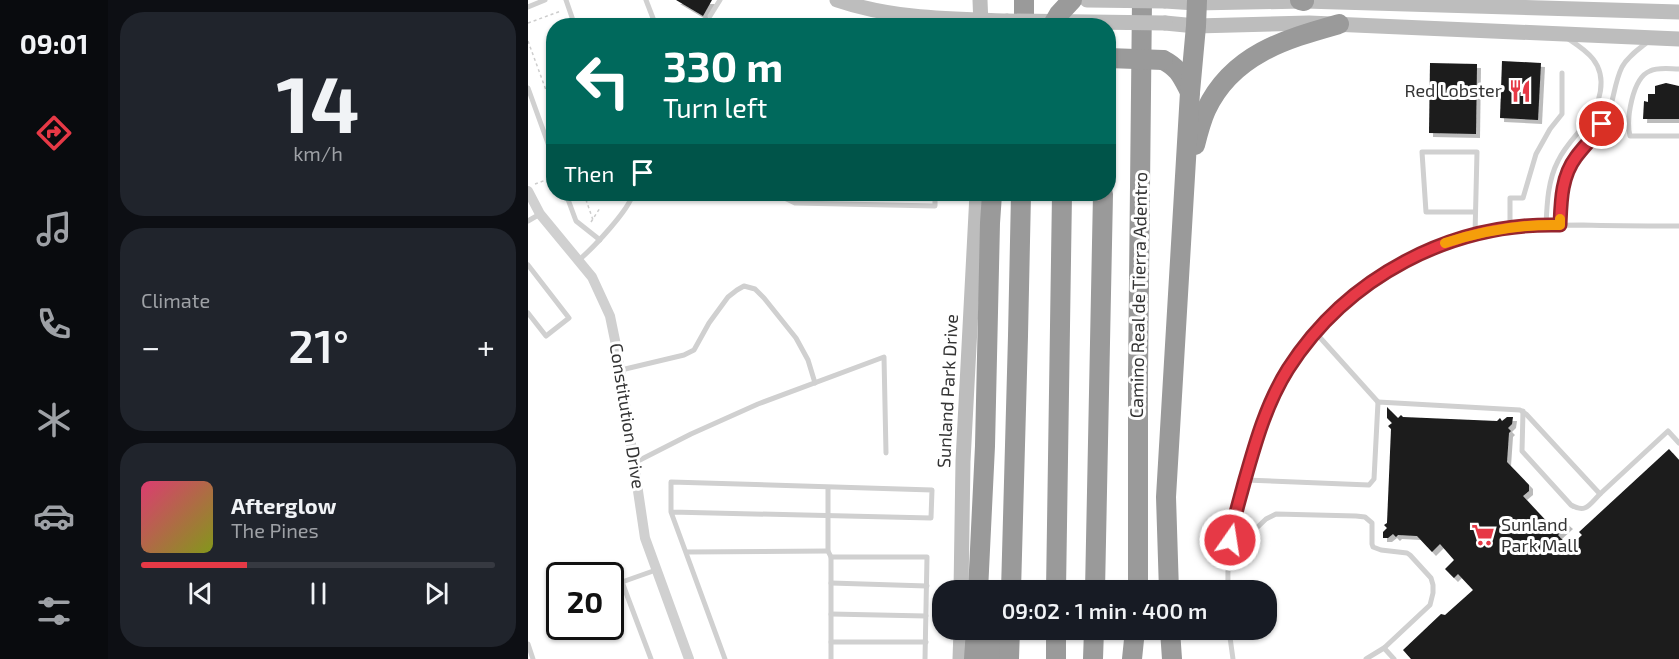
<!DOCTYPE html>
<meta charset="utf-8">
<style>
:root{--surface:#171b24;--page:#20242c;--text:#f1f3f6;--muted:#9ea1a6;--line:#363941;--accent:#e63946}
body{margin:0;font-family:"Exo 2",sans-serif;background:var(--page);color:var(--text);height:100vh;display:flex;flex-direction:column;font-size:22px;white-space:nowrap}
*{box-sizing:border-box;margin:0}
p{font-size:20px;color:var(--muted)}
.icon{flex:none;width:33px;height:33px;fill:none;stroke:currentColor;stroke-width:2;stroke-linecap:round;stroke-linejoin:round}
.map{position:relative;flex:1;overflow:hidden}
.panel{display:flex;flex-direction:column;gap:12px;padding:12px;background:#0d0f14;width:420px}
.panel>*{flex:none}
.top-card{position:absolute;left:18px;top:18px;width:570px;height:183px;border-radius:24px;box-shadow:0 2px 4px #0004;background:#00695c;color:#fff;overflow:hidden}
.speed{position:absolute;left:18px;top:562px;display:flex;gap:12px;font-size:30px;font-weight:700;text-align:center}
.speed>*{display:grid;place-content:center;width:78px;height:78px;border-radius:50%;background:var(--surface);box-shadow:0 2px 4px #0004;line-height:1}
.speed .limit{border:3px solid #111;border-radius:9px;background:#fff;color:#111}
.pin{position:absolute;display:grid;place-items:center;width:51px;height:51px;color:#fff;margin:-26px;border:3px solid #fff;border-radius:50%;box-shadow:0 2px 6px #0007}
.me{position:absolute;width:66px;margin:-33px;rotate:13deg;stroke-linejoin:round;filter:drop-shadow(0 0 4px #0008)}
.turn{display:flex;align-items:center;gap:21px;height:126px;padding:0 18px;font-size:27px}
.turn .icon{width:78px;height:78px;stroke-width:2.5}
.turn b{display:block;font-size:42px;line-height:51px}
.then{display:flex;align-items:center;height:57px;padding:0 18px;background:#0003;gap:12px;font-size:22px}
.big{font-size:45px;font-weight:600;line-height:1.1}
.panel .tile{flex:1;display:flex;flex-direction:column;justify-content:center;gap:9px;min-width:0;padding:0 21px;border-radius:24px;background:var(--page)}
.panel .dial{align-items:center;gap:0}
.dial b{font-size:78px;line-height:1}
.song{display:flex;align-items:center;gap:18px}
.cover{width:72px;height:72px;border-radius:9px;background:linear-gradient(135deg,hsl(340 70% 55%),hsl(70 70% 35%))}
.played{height:6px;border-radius:3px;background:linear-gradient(90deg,var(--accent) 30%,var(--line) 30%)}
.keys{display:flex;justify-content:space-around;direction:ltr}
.heat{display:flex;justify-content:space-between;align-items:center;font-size:33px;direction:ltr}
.trip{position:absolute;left:404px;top:580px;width:345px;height:60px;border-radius:24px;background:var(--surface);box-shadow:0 2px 4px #0004;font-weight:600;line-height:60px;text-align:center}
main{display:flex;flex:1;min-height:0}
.tab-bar{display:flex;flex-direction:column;width:108px;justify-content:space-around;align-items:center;background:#090b0e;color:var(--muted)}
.tab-bar .icon{width:42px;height:42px}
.tab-bar .current{color:var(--accent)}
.tab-bar b{font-size:27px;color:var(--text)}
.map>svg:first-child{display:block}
.building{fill:#1a1a1a;filter:url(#shadow)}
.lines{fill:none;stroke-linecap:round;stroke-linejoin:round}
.path{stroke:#cdcdcd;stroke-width:1.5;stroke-dasharray:3 3;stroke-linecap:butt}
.service{stroke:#d0d0d0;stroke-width:5}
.minor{stroke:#d0d0d0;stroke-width:10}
.secondary{stroke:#bdbdbd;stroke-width:15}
.motorway{stroke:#9a9a9a;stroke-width:20}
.secondary-bridge{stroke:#bdbdbd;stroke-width:15}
.motorway-bridge{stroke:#9a9a9a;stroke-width:20}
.route-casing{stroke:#96252e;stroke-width:15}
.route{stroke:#e63946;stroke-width:10}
.slow{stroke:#f59e0b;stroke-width:10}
.labels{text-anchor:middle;stroke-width:6;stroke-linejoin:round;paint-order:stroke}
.poi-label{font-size:18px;fill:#333;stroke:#fff;text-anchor:end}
.street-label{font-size:18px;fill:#333;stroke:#fff}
</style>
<main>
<nav class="tab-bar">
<b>09:01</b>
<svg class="icon current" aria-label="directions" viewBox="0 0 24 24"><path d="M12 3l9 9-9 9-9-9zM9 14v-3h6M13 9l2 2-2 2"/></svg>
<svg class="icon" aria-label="music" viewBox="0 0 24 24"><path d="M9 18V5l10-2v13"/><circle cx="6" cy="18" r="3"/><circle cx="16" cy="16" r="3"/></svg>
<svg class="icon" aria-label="phone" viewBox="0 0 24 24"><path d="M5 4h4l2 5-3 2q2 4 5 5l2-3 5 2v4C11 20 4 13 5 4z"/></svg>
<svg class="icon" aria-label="climate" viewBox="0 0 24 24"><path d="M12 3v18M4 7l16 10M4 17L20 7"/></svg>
<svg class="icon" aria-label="car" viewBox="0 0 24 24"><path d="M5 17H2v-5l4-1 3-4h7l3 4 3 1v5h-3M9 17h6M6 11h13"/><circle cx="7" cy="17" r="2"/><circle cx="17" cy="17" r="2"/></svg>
<svg class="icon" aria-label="filters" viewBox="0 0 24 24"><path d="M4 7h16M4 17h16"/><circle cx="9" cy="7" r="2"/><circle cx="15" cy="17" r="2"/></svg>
</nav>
<section class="panel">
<div class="tile dial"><b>14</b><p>km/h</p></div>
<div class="tile"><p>Climate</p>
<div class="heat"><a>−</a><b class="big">21°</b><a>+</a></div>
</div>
<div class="tile">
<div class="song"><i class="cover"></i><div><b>Afterglow</b><p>The Pines</p></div></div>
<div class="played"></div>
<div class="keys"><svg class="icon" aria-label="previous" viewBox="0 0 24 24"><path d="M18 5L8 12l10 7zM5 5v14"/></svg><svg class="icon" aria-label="pause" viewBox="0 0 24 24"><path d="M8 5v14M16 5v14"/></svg><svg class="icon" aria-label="next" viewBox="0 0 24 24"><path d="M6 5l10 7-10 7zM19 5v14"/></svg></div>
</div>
</section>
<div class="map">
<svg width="1151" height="659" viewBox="0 0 1151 659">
<defs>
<filter id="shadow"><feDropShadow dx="4" dy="4" stdDeviation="0" flood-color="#0004"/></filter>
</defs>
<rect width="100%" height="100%" fill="#fff"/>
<g class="building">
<path d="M148,0H184L175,16Z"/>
<path d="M974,61L1013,63L1010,120L972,118Z"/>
<path d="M902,63L949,64L948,134L901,133Z"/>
<path d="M1138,83L1151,86V119H1115L1116,101L1120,102V94H1127V86Z"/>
<path d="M859,407L870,418L873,415L875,417L969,421L972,418L974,421L979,417H985L984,424L980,428L983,431L981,433L979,462L1001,485V491L995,496L1022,525L1025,522L1026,523L1034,519L1041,525L1030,535L1041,547L1054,535L1051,532L1141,449L1151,460V659H883L875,650L913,614L917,615L945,590L930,574L926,578L917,569L926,560L912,544L904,552L889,536L870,535L868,537L865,534L860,538H855V532L859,528L856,525L859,523L863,429L860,426L864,423L859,418Z"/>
</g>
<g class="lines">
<g class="path">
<path d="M0,23L33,11"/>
<path d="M0,41L26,112"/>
<path d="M7,184L26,177"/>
<path d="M56,194L65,220"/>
<path d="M63,222L72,208"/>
</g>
<g class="service">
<path d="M38,0L47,26"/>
<path d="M118,0L128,26"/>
<path d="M0,7L17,0"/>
<path d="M182,16L192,0"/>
<path d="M1151,69C1142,69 1130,67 1122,71C1104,78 1098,120 1102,136H1151"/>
<path d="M0,88L26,160"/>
<path d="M38,194L48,221L72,240"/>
<path d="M248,194L267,203L407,206V194"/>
<path d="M947,212H898L894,152H949L947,234"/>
<path d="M0,221L12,214"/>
<path d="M1018,225C1019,203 1020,180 1030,161C1037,146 1048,136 1058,123C1072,105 1080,78 1065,59C1058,50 1048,44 1039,38"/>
<path d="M1032,225C1033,200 1034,175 1050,154C1060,141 1072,131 1079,117C1086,101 1086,83 1094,67C1100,56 1111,49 1121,41"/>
<path d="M982,228V198H995L1008,154L1022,129L1034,114V73"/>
<path d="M51,260C66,247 100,211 105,194"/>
<path d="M0,265L41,318L18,336L0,313"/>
<path d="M787,332L850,402"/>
<path d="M93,370L156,355L166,350L181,323L200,297L209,290L216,286L227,289L236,298L268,338L280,360L287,383"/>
<path d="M995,411L994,451L1043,505C1058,514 1062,504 1072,494"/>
<path d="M106,463L163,434L230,404L356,357L358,453"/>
<path d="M717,480L841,485L846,479L850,402L992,410L998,414L1072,494L1140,431L1151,443"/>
<path d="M300,488V551L303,557V659"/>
<path d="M143,512L403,518L404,490L143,482V512L197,659"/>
<path d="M702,541H715L738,519L748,514L828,516L837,517L844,523V544L845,547L853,550L879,553L882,555L903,578L905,585V593L902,605L856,648L838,659"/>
<path d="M159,552L300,551"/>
<path d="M303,557H399L397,659"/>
<path d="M303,583L399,586"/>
<path d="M700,591C700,571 699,551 703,532C706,514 713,497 717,479C725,451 732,424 745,397C783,316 860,256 947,234C982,225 1019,225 1055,225C1087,226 1119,226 1151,226"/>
<path d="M303,614L398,616"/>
<path d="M701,630L705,659"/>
<path d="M303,642H398"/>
<path d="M0,644L5,659"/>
<path d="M856,648L866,659"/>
<path d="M123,659L94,582L128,570"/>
</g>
<path class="minor" d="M0,191L12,214L64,277L82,316L89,350L117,538L161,659"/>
<g class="secondary">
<path d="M309,0C364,19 421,19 479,21"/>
<path d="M452,0L453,26"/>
<path d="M637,1L668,3L776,1L1151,12"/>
<path d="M637,23L668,26L781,23L1151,39"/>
<path d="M433,591L435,461L449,194"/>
<path d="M432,659L433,630"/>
</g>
<g class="motorway">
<path d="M772,0L776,1"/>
<path d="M496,26V0"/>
<path d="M635,60C651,68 654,77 662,92"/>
<path d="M667,145C670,133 673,121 678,110C704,54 758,39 811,24"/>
<path d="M450,591L457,446L462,223L464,194"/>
<path d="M483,591L490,336L493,194"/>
<path d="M528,591L534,194"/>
<path d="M567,591L575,194"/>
<path d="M610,591V374L614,0"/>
<path d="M641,591L638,497L662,92L668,26L669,0"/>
<path d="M642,630L644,659"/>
<path d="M446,659L448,630"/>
<path d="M463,659V630"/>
<path d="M481,659L482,630"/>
<path d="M528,659V630"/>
<path d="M565,659L566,630"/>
<path d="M604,659L607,630"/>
</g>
<g class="secondary-bridge">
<path d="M559,0L637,1"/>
<path d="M479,21L637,23"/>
</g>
<g class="motorway-bridge">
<path d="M524,26L531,14L544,0"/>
<path d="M580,58L635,60"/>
</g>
</g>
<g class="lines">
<g class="route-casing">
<path id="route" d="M702,540C705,521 711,502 716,483C727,444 738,404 760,369C819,277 923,222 1032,225C1033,202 1033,177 1048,157C1056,146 1067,136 1074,124"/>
</g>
<use href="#route" class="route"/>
<path class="slow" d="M917,243C954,231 993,224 1032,225V219"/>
</g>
<defs>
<g id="restaurant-bare" transform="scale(1.8)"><path d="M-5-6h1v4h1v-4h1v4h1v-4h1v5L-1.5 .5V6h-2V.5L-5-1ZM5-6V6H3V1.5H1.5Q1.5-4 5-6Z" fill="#e63946" stroke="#fff" stroke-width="2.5" paint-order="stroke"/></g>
<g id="supermarket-bare" transform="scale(1.8)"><path d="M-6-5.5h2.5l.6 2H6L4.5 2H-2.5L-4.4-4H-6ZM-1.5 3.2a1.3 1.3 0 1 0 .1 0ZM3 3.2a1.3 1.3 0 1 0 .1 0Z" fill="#e63946" stroke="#fff" stroke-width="2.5" paint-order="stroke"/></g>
</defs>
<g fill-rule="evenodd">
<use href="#restaurant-bare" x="992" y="91"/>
<use href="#supermarket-bare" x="955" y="535"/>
</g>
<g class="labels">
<g class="poi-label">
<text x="974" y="97">Red Lobster</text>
<text x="973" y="531" text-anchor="start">Sunland<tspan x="973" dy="21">Park Mall</tspan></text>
</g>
<g class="street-label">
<text transform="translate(611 295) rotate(-89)" y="6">Camino Real de Tierra Adentro</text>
<text transform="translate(420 391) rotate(-87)" y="6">Sunland Park Drive</text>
<text transform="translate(99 416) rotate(81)" y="6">Constitution Drive</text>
</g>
</g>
</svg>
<div class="speed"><div class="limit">20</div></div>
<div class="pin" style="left:1074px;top:124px;background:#d93025"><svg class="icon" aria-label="arrive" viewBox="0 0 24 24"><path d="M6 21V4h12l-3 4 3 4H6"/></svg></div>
<svg class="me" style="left:702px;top:540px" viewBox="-20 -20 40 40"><circle r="17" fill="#e63946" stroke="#fff" stroke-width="3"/><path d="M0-11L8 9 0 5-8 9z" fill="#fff"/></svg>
<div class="trip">09:02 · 1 min · 400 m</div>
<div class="top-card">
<div class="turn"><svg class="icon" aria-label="left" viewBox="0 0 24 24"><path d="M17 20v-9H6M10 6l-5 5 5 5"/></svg><div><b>330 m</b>Turn left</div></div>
<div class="then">Then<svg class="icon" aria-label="arrive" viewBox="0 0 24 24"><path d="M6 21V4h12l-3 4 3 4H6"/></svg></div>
</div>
</div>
</main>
